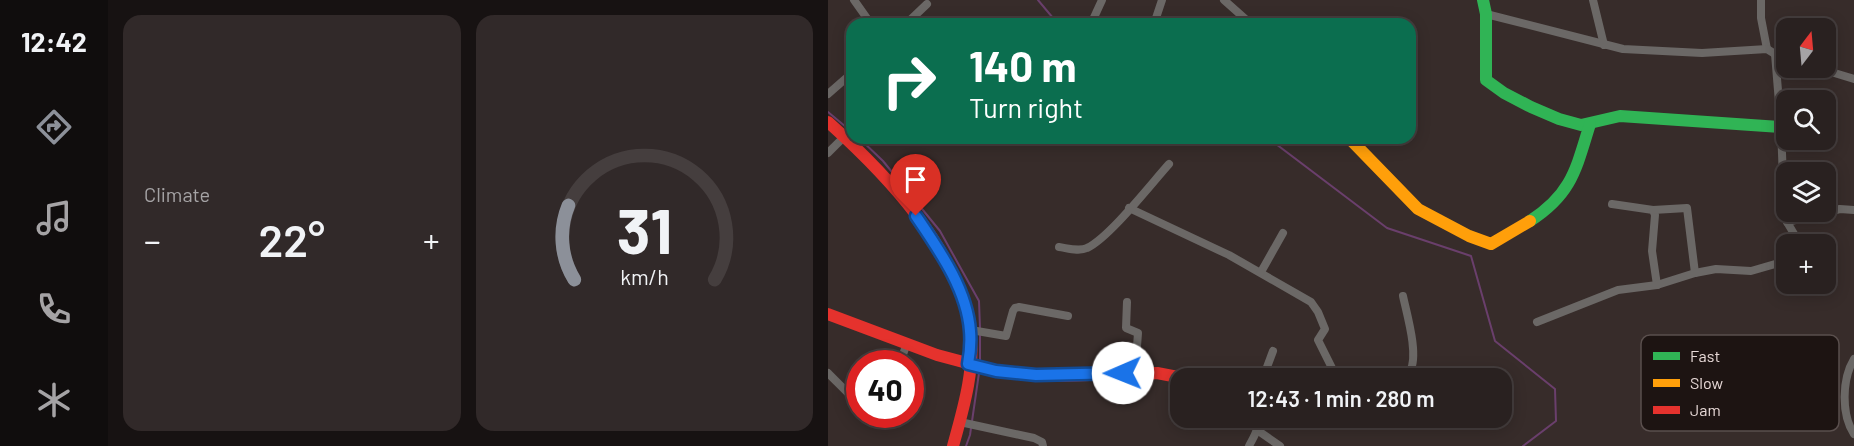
<!DOCTYPE html>
<meta charset="utf-8">
<style>
:root{--surface:#292120;--page:#312929;--text:#f1f3f6;--muted:#a5a3a5;--line:#453e3e;--accent:#8c9099}
body{margin:0;font-family:Barlow,sans-serif;background:var(--page);color:var(--text);height:100vh;display:flex;flex-direction:column;font-size:22px;white-space:nowrap}
*{box-sizing:border-box;margin:0}
p{font-size:20px;color:var(--muted)}
.icon{flex:none;width:33px;height:33px;fill:none;stroke:currentColor;stroke-width:2;stroke-linecap:round;stroke-linejoin:round}
.map{position:relative;flex:1;overflow:hidden}
.sheet{display:flex;flex-direction:column;gap:15px;padding:15px;background:#171212;width:720px}
.sheet>*{flex:none}
.guide{position:absolute;left:18px;top:18px;width:570px;height:126px;border-radius:18px;box-shadow:0 3px 15px #0003,0 0 0 2px var(--line);background:#0b6e4f;color:#fff;overflow:hidden}
.needle{width:39px;rotate:16deg}
.fabs{position:absolute;left:948px;top:18px;display:grid;gap:12px}
.fabs a{display:grid;place-items:center;width:60px;height:60px;border-radius:12px;background:var(--surface);box-shadow:0 3px 15px #0003,0 0 0 2px var(--line);font-size:30px}
.speed{position:absolute;left:18px;top:350px;display:flex;gap:12px;font-size:30px;font-weight:700;text-align:center}
.speed>*{display:grid;place-content:center;width:78px;height:78px;border-radius:50%;background:var(--surface);box-shadow:0 3px 15px #0003,0 0 0 2px var(--line);line-height:1}
.speed .limit{border:9px solid #d22;background:#fff;color:#111}
.pin{position:absolute;display:grid;place-items:center;width:51px;height:51px;color:#fff;margin:-62px -26px;border-radius:50% 50% 50% 0;rotate:-45deg;box-shadow:0 0 6px #0007}
.pin .icon{rotate:45deg}
.me{position:absolute;width:66px;margin:-33px;rotate:269deg;stroke-linejoin:round;filter:drop-shadow(0 0 4px #0008)}
.turn{display:flex;align-items:center;gap:21px;height:126px;padding:0 24px;font-size:27px}
.turn .icon{width:78px;height:78px;stroke-width:2.5}
.turn b{display:block;font-size:42px;line-height:51px}
.big{font-size:45px;font-weight:600;line-height:1.1}
.sheet .tile{flex:1;display:flex;flex-direction:column;justify-content:center;gap:9px;min-width:0;padding:0 21px;border-radius:18px;background:var(--page)}
.sheet .dial{align-items:center;gap:0}
.dial svg{height:156px;overflow:visible;fill:none;stroke:var(--line);stroke-width:7;stroke-linecap:round;text-anchor:middle}
.dial text{fill:var(--text);stroke:none}
.heat{display:flex;justify-content:space-between;align-items:center;font-size:33px;direction:ltr}
.sheet .tiles{flex:1;display:grid;gap:15px;grid-template-columns:repeat(2,1fr)}
.trip{position:absolute;left:342px;top:368px;width:342px;height:60px;border-radius:18px;background:var(--surface);box-shadow:0 3px 15px #0003,0 0 0 2px var(--line);font-weight:600;line-height:60px;text-align:center}
main{display:flex;flex:1;min-height:0}
.tabs{display:flex;flex-direction:column;width:108px;justify-content:space-around;align-items:center;background:#100d0d;color:var(--muted)}
.tabs .icon{width:42px;height:42px}
.tabs .active{color:var(--accent)}
.tabs b{font-size:27px;color:var(--text)}
.map>svg:first-child{display:block}
.lines{fill:none;stroke-linecap:round;stroke-linejoin:round}
.stream{stroke:#6a3f6c;stroke-width:2}
.street{stroke:#6b6866;stroke-width:8}
.fast{stroke:#30b455;stroke-width:12}
.slow{stroke:#ff9f0a;stroke-width:12}
.jam{stroke:#e5322d;stroke-width:12}
.route-casing{stroke:#114b97;stroke-width:15}
.route{stroke:#1a73e8;stroke-width:10}
.key{fill:#1d1412;stroke:#5a4f4d;stroke-width:1.5}
.key-label{font-size:16px;fill:#e7d9d7}
</style>
<main>
<nav class="tabs">
<b>12:42</b>
<svg class="icon active" aria-label="directions" viewBox="0 0 24 24"><path d="M12 3l9 9-9 9-9-9zM9 14v-3h6M13 9l2 2-2 2"/></svg>
<svg class="icon" aria-label="music" viewBox="0 0 24 24"><path d="M9 18V5l10-2v13"/><circle cx="6" cy="18" r="3"/><circle cx="16" cy="16" r="3"/></svg>
<svg class="icon" aria-label="phone" viewBox="0 0 24 24"><path d="M5 4h4l2 5-3 2q2 4 5 5l2-3 5 2v4C11 20 4 13 5 4z"/></svg>
<svg class="icon" aria-label="climate" viewBox="0 0 24 24"><path d="M12 3v18M4 7l16 10M4 17L20 7"/></svg>
</nav>
<section class="sheet">
<div class="tiles">
<div class="tile"><p>Climate</p>
<div class="heat"><a>−</a><b class="big">22°</b><a>+</a></div>
</div>
<div class="tile dial"><svg viewBox="0 0 100 80">
<path d="M14 69A42 42 0 1 1 86 69"/>
<path d="M14 69A42 42 0 0 1 11 31" stroke="#8c9099"/>
<text x="50" y="56" font-size="32" font-weight="700">31</text>
<text x="50" y="72" font-size="11">km/h</text>
</svg></div>
</div>
</section>
<div class="map">
<svg width="1026" height="446" viewBox="0 0 1026 446">
<rect width="100%" height="100%" fill="#372c2a"/>
<g class="lines">
<g class="stream">
<path d="M210,0L230,24"/>
<path d="M0,112L24,132"/>
<path d="M31,138L55,161L112,231L151,301L152,328"/>
<path d="M440,138L559,228L643,256L667,341L727,389L728,421L695,446"/>
<path d="M152,364V334"/>
<path d="M138,446L142,435L151,373"/>
</g>
<g class="street">
<path d="M26,0L43,24"/>
<path d="M396,0L423,24"/>
<path d="M765,0L776,45"/>
<path d="M933,0V18L939,49"/>
<path d="M658,14L795,49L874,53L939,49L947,54L958,58"/>
<path d="M78,24L99,4"/>
<path d="M263,24L274,0"/>
<path d="M326,24L334,0"/>
<path d="M947,54L953,127L956,206L959,222L972,244"/>
<path d="M990,68L1026,79"/>
<path d="M0,94L24,73"/>
<path d="M0,153L17,136"/>
<path d="M784,204L825,210L827,215L824,251L829,285"/>
<path d="M301,208L401,255L483,302L490,312L497,329L490,340L507,374"/>
<path d="M825,210L859,208L867,273"/>
<path d="M959,222L1012,209L1026,210"/>
<path d="M231,247C239,248 251,252 259,248C281,238 323,184 341,164"/>
<path d="M433,272L455,233"/>
<path d="M299,302L298,328L310,333L307,373"/>
<path d="M709,322L790,290L829,285L867,273L888,269L923,271L958,261"/>
<path d="M143,330L178,336L185,311L187,308L191,307L240,316"/>
<path d="M1026,359C1014,379 1013,414 1026,434"/>
<path d="M72,363L79,343"/>
<path d="M0,373L32,405"/>
<path d="M435,378L445,351"/>
<path d="M476,378L496,373L582,371C591,355 579,315 575,296"/>
<path d="M132,422L206,438L214,442L215,446"/>
<path d="M429,430L452,446"/>
<path d="M421,446C426,436 433,428 426,417"/>
</g>
<g class="fast">
<path d="M655,0L658,14V80L676,93L703,107L731,119L753,125L792,116L953,127"/>
<path d="M702,221C744,194 748,169 762,124"/>
</g>
<path class="slow" d="M521,138L590,209L641,236L663,244L702,221"/>
<g class="jam">
<path d="M0,122C59,175 129,248 142,329C148,367 135,410 125,446"/>
<path d="M0,314L109,355L169,371L228,376L329,373L355,378"/>
</g>
</g>
<g class="lines">
<g class="route-casing">
<path id="route" d="M88,216C111,250 139,289 142,331C143,342 142,353 140,364L168,371L208,375L295,373"/>
</g>
<use href="#route" class="route"/>
</g>
<rect x="813" y="335" width="198" height="96" rx="9" class="key"/>
<rect x="825" y="352" width="27" height="8" fill="#30b455"/>
<rect x="825" y="379" width="27" height="8" fill="#ff9f0a"/>
<rect x="825" y="406" width="27" height="8" fill="#e5322d"/>
<g class="key-label">
<text x="862" y="362">Fast</text>
<text x="862" y="389">Slow</text>
<text x="862" y="416">Jam</text>
</g>
</svg>
<div class="fabs">
<a><svg class="needle" viewBox="-14 -14 28 28"><path d="M0-13l5 13h-10z" fill="#e53935"/><path d="M0 13l5-13h-10z" fill="#a5a3a5"/></svg></a>
<a><svg class="icon" aria-label="search" viewBox="0 0 24 24"><circle cx="10" cy="10" r="6"/><path d="M15 15l6 6"/></svg></a>
<a><svg class="icon" aria-label="layers" viewBox="0 0 24 24"><path d="M12 4l9 5-9 5-9-5zM3 14l9 5 9-5"/></svg></a>
<a>+</a>
</div>
<div class="speed"><div class="limit">40</div></div>
<div class="pin" style="left:88px;top:216px;background:#d93025"><svg class="icon" aria-label="arrive" viewBox="0 0 24 24"><path d="M6 21V4h12l-3 4 3 4H6"/></svg></div>
<svg class="me" style="left:295px;top:373px" viewBox="-20 -20 40 40"><circle r="19" fill="#fff"/><path d="M0-13L10 11 0 6-10 11z" fill="#1a73e8"/></svg>
<div class="trip">12:43 · 1 min · 280 m</div>
<div class="guide">
<div class="turn"><svg class="icon" aria-label="right" viewBox="0 0 24 24"><path d="M7 20v-9h11M14 6l5 5-5 5"/></svg><div><b>140 m</b>Turn right</div></div>
</div>
</div>
</main>
